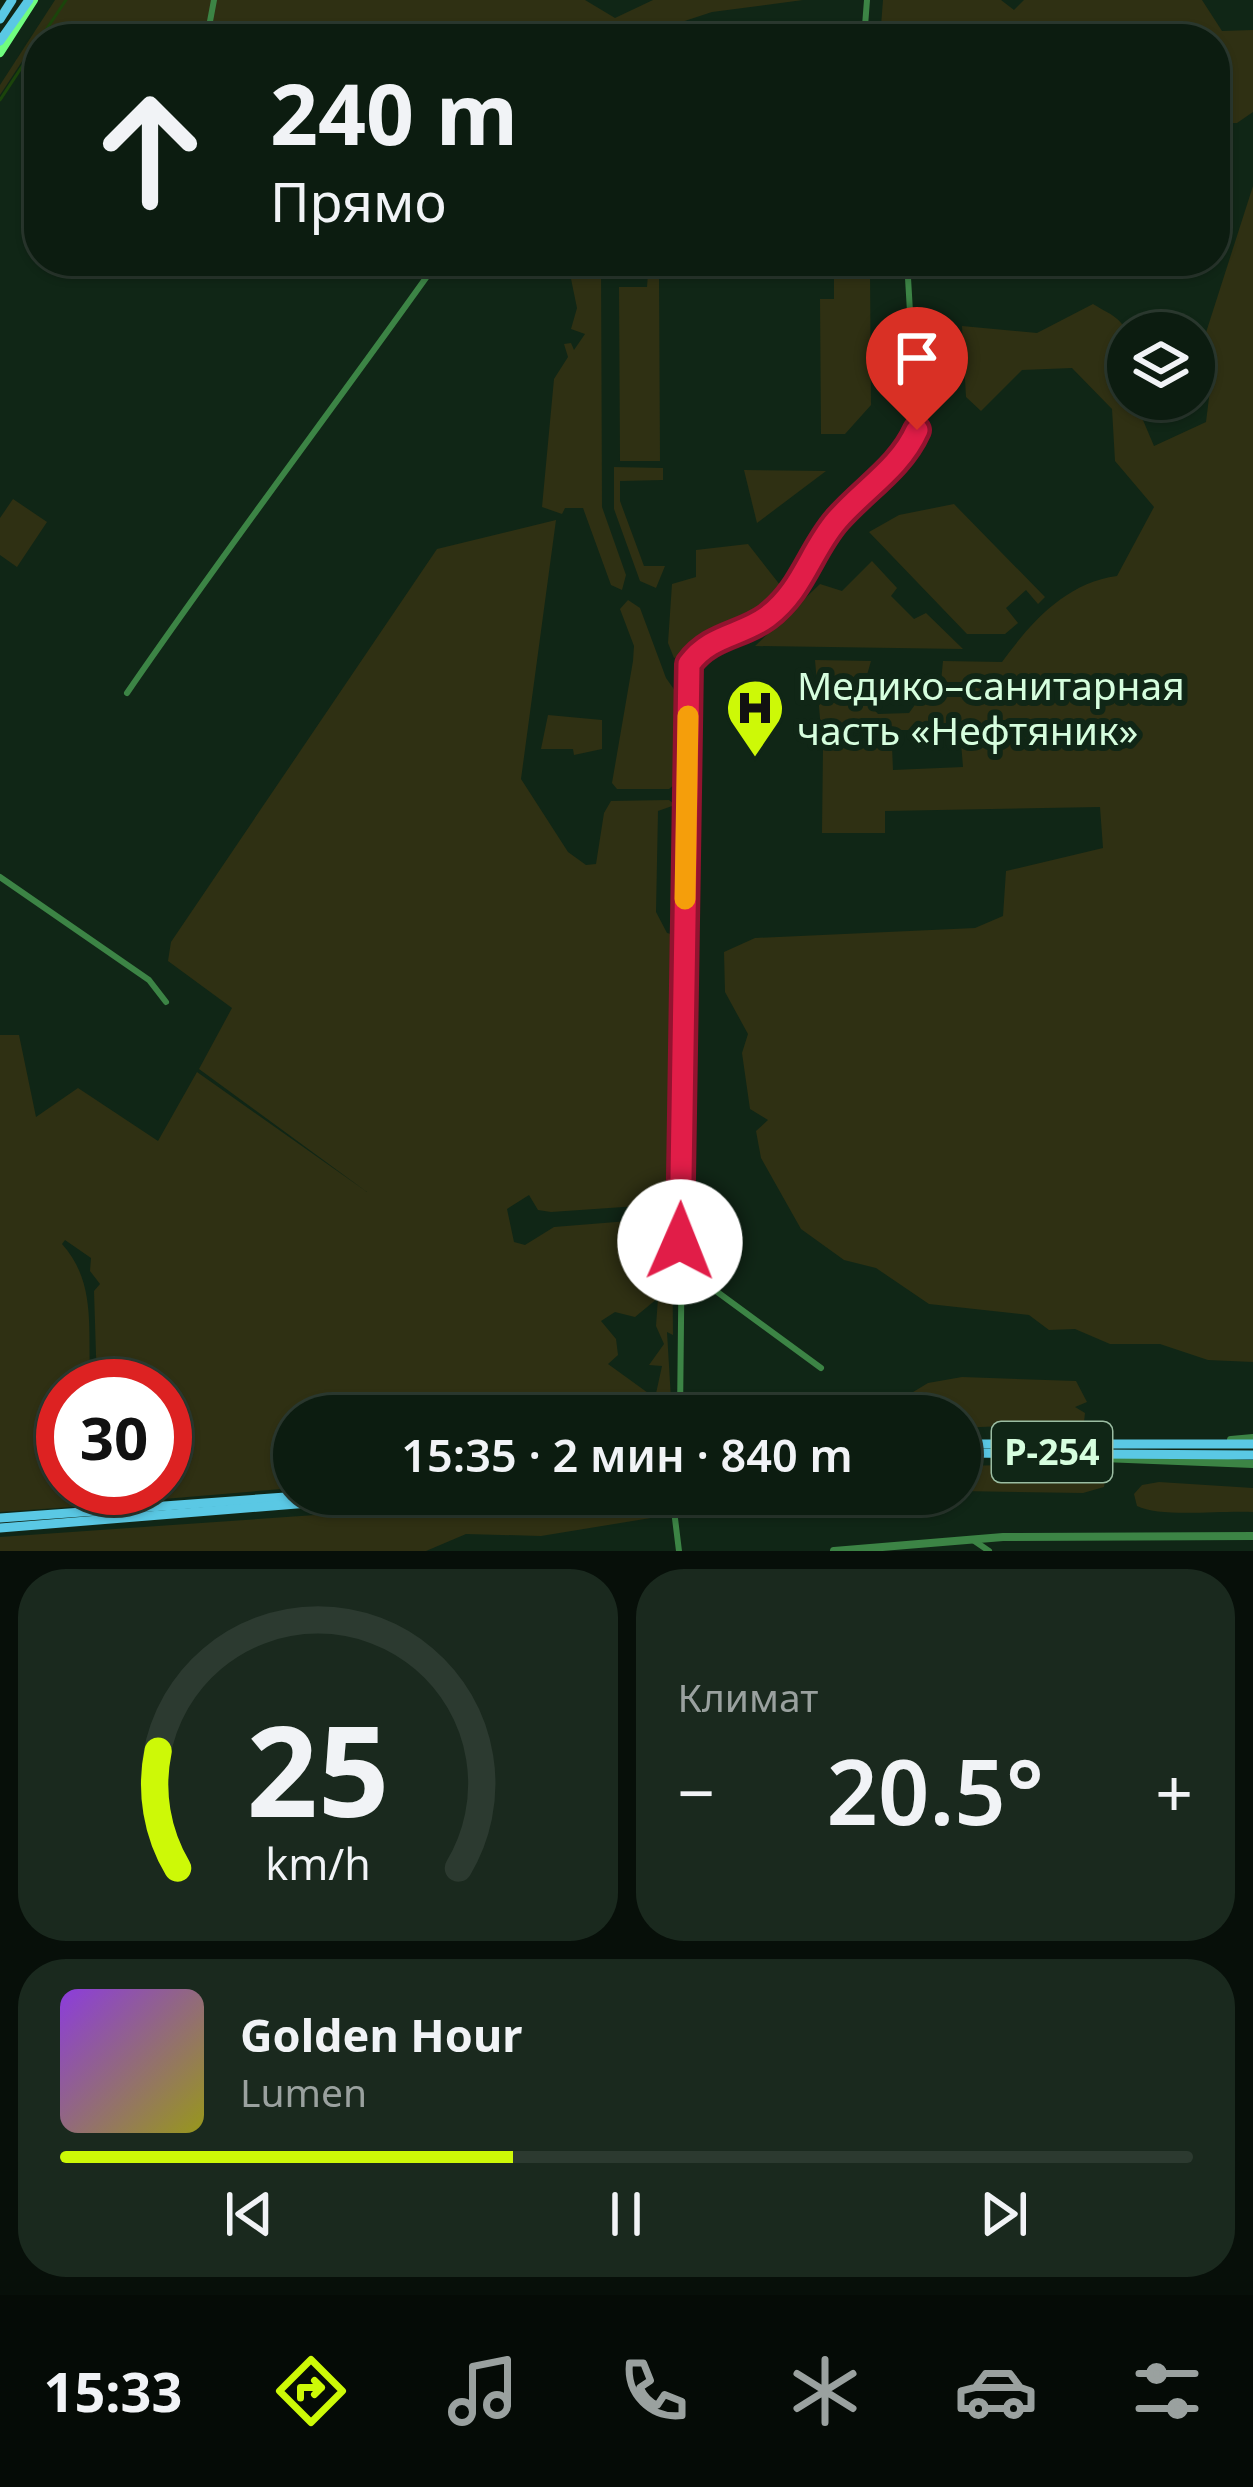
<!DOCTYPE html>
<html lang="ru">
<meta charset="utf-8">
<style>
:root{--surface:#0c1c10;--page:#1a291e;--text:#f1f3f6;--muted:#9aa19f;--line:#2c3a30;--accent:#cdf907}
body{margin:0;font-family:"Noto Sans",sans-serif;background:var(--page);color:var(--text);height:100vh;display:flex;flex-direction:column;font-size:45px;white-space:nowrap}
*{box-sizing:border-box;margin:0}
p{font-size:39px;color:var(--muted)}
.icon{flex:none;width:66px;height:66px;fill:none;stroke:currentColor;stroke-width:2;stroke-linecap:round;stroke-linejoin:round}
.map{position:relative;height:1551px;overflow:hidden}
.side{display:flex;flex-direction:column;gap:18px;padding:18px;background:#070f09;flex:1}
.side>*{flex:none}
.hud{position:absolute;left:24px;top:24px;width:1206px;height:252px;border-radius:48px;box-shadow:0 3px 9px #0004,0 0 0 3px var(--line);background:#0c1c10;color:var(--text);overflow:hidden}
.fabs{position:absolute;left:1107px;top:312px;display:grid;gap:24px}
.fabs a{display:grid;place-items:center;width:108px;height:108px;border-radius:50%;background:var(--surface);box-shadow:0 3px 9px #0004,0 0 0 3px var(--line);font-size:60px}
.speed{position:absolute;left:36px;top:1359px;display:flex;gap:24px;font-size:60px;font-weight:700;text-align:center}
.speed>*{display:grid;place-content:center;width:156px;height:156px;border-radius:50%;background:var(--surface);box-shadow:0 3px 9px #0004,0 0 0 3px var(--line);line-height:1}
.speed .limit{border:18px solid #d22;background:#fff;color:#111}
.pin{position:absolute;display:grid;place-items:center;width:102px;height:102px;color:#fff;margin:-123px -51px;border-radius:50% 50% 50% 0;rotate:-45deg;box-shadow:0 0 12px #0007}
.pin .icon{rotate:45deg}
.me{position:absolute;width:132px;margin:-66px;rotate:1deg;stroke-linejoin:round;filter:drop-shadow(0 0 9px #0008)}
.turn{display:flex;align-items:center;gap:42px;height:252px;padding:0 48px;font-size:54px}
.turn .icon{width:156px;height:156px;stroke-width:2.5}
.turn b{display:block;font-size:84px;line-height:102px}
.big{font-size:90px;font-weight:600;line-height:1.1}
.side .widget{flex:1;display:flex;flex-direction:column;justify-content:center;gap:18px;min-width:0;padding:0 42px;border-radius:48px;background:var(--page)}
.side .dial{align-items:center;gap:0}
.dial svg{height:312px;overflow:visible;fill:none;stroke:var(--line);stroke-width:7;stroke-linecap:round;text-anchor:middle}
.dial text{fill:var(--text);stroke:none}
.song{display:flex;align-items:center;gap:36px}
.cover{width:144px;height:144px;border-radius:18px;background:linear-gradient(135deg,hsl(270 70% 55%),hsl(60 70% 35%))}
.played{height:12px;border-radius:6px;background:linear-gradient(90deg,var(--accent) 40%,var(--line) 40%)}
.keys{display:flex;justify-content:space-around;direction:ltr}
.heat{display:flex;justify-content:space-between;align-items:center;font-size:66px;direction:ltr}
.side .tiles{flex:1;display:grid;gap:18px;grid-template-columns:1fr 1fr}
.widget:last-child{grid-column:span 2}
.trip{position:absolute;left:273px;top:1395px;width:708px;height:120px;border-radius:60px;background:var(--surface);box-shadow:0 3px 9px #0004,0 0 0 3px var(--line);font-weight:600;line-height:120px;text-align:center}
.tab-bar{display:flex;height:192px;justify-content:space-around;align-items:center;background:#050b06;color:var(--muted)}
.tab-bar .icon{width:84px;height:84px}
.tab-bar .current{color:var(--accent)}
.tab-bar b{font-size:54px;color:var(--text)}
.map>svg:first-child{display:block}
.green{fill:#2f3013;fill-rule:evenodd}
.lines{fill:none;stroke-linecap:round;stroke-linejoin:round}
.stream{stroke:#1b440b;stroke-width:3}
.minor{stroke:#3c8445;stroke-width:6}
.tertiary{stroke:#3c8445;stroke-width:8}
.secondary{stroke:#70fc7f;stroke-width:8}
.trunk{stroke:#5ac8e4;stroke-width:9}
.route-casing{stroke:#92132f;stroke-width:30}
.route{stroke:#e11d48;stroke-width:21}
.slow{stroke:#f59e0b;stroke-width:21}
.labels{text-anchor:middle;stroke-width:12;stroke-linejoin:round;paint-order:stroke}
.shield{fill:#102616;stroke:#9bbda2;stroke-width:3}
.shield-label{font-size:36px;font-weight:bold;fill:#d6fede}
.poi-label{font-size:39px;fill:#d6fede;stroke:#102616;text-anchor:start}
</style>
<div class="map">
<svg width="1253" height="1551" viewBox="0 0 1253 1551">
<rect width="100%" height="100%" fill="#102616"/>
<g class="green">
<path d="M55,0H585L615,18L653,0H803L712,12L630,39H243L218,21L205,39H39V72L23,60L0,95V85Z"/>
<path d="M883,0H1001L1014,10L1024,0H1202L1222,31L1253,30V112L1237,123H1215V39H880Z"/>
<path d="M1253,186V1362L1208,1360L1160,1344H1110L1075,1329L1049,1330L1029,1315L929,1304L876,1268L844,1260L801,1229L761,1158L756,1131L768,1120L750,1109L742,1053L748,1034L725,992L724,952L755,938L975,928L1003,916L1006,871L1103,848L1100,807L885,811V833H822L823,748L892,747L893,770L963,767L960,730H821L815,660L871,661L861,696L878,714L909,713L925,691L941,682L943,661L1002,662C1032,621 1066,583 1117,576L1154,507L1115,461L1112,409L1072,368L1022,370L981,411L966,397L962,326L1037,333L1093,304C1114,317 1128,319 1128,348L1120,352L1128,399H1134L1154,446L1206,422L1210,390L1202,345Z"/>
<path d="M556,261H601L602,507L626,575L622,590L611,585L583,508H565L562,514L542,507L554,379L568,357L564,344L571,343L574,350L585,334L571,329L577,308L570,274L557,270Z"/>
<path d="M870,270L871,405L845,434H821L820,299H834V271Z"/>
<path d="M648,274H659L660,461H620L619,287H647Z"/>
<path d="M614,467L663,468V480L620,481V501L644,566H665L656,588L640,581L614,509Z"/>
<path d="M744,470L826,471L757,523Z"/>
<path d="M13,499L47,522L17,567L0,555V518Z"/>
<path d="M954,504L1045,597L1038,604L1026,590L1006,608L1018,623L1005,634H967L869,532L899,515Z"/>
<path d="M556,520L521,779L568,852L586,865L596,864L604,813L611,801L669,800L675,805L658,811L656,912L667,933L675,935L674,1197L667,1204L551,1212L538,1210L529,1195L507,1209L514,1242L525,1245L554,1227L666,1218L672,1224L673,1335L667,1332L672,1416H294V1488L104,1504V1488H165V1386H97L94,1291L100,1284L90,1271L91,1258L65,1240L62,1244C99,1285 86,1336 91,1386H63V1488H99L100,1497L85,1506L0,1512V1035H19L36,1117L78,1088L158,1141L197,1072L367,1192L199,1069L232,1008L168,961L171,942L437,549ZM658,1298L656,1326L664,1344L649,1365L662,1366L655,1398L608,1364L618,1355L616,1339L601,1321L615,1312L635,1317Z"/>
<path d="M748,544L784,590C758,613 734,620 705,635C692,643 689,655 674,658L668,643L672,584L696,577V550Z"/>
<path d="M872,561L897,588L891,596L914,619L926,613L963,649L755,646L820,584L842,591Z"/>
<path d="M628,600L640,608L666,678L678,695L676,783L669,789H617L612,783L633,661L634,646L620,609Z"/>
<path d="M548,715L602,720V749L574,755L573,749H541Z"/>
<path d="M962,1377L1076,1381L1087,1402L1075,1407L1085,1413L1084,1422L960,1428V1416H811L880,1412L928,1383Z"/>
<path d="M1042,1463L1079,1465L1105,1481L1104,1487L1083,1493L960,1491V1466L1005,1465L1015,1470Z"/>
<path d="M1159,1482L1253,1488V1512C1221,1510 1160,1518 1137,1506L1134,1494L1142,1485Z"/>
<path d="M617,1494H656L666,1505L663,1516L541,1536L466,1534L426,1551H0V1537Z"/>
<path d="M685,1494H936L702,1512L686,1507Z"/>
</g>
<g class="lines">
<g class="stream">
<path d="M40,39L66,0"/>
<path d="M0,100L39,41"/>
</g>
<g class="minor">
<path d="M214,0L208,32L218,39"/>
<path d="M864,39L867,0"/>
<path d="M127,693C228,546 335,406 438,261"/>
<path d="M0,877L149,980L166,1002"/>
<path d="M680,1275L701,1280L821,1368"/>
<path d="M680,1416L688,670C701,633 742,637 769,616C801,591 810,558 832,526C857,490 899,471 917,430L907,261"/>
<path d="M672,1494L679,1551"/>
<path d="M973,1540L989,1551"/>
</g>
<g class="tertiary">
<path d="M1231,1440L1253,1438"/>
<path d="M1078,1457L1253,1464"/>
<path d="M834,1551L1003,1537L1253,1536"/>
</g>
<path class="secondary" d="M0,53L34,0"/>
<g class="trunk">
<path d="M0,19L12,0"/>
<path d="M0,41L29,0"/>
<path d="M960,1444H1253"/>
<path d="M960,1453L1253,1455"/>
<path d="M0,1518L327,1494"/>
<path d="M0,1528L419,1494"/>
</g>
</g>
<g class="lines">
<g class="route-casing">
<path id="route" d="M680,1242L689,664C710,635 741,636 767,617C803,590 810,551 837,520C864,489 900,468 917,430"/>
</g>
<use href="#route" class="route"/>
<path class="slow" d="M685,899L688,716"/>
</g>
<defs>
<g id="hospital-pin" transform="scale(3)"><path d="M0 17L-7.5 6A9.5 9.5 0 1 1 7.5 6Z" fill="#cdf907" stroke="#102616"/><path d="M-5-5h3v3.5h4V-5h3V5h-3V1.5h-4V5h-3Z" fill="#111"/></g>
</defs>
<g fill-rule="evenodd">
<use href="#hospital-pin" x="755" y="708"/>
</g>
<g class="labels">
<rect class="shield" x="992" y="1422" width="120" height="60" rx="9"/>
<g class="shield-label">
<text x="1052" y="1465">Р-254</text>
</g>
<g class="poi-label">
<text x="797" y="700">Медико–санитарная<tspan x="797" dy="45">часть «Нефтяник»</tspan></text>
</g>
</g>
</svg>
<div class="fabs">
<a><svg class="icon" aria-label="layers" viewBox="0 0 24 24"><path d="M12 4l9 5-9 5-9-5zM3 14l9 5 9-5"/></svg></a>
</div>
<div class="speed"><div class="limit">30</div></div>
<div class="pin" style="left:917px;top:430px;background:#d93025"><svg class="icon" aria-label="arrive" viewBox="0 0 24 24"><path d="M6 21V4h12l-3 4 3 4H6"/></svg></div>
<svg class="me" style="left:680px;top:1242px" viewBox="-20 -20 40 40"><circle r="19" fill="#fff"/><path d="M0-13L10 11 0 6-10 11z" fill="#e11d48"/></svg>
<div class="trip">15:35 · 2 мин · 840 m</div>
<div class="hud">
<div class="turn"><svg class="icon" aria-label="ahead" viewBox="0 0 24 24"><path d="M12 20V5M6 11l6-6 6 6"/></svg><div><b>240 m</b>Прямо</div></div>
</div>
</div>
<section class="side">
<div class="tiles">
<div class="widget dial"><svg viewBox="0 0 100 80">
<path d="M14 69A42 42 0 1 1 86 69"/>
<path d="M14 69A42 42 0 0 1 9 39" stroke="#cdf907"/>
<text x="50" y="56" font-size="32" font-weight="700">25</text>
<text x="50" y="72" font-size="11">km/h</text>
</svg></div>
<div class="widget"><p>Климат</p>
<div class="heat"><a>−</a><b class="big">20.5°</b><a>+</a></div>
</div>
<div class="widget">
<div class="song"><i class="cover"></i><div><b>Golden Hour</b><p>Lumen</p></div></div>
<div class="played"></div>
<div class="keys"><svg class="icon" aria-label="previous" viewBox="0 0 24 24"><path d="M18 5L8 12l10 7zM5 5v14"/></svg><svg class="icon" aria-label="pause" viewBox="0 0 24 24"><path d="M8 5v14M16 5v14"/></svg><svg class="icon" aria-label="next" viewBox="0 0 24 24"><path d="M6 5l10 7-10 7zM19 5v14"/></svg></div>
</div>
</div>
</section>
<nav class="tab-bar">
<b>15:33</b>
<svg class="icon current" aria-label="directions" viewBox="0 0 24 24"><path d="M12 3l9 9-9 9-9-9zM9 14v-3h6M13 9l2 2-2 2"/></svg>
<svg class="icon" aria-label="music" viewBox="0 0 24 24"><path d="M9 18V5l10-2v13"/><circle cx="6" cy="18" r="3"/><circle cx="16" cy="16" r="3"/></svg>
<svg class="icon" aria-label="phone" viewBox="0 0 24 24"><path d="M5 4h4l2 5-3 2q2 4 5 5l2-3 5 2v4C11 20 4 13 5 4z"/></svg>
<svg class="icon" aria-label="climate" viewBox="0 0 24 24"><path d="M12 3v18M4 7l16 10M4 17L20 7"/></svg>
<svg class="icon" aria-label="car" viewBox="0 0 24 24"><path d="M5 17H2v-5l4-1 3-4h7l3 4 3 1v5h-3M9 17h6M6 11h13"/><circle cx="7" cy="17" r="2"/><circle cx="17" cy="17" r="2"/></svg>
<svg class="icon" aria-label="filters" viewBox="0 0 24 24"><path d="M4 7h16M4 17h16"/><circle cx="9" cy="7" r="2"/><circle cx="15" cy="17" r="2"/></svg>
</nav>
